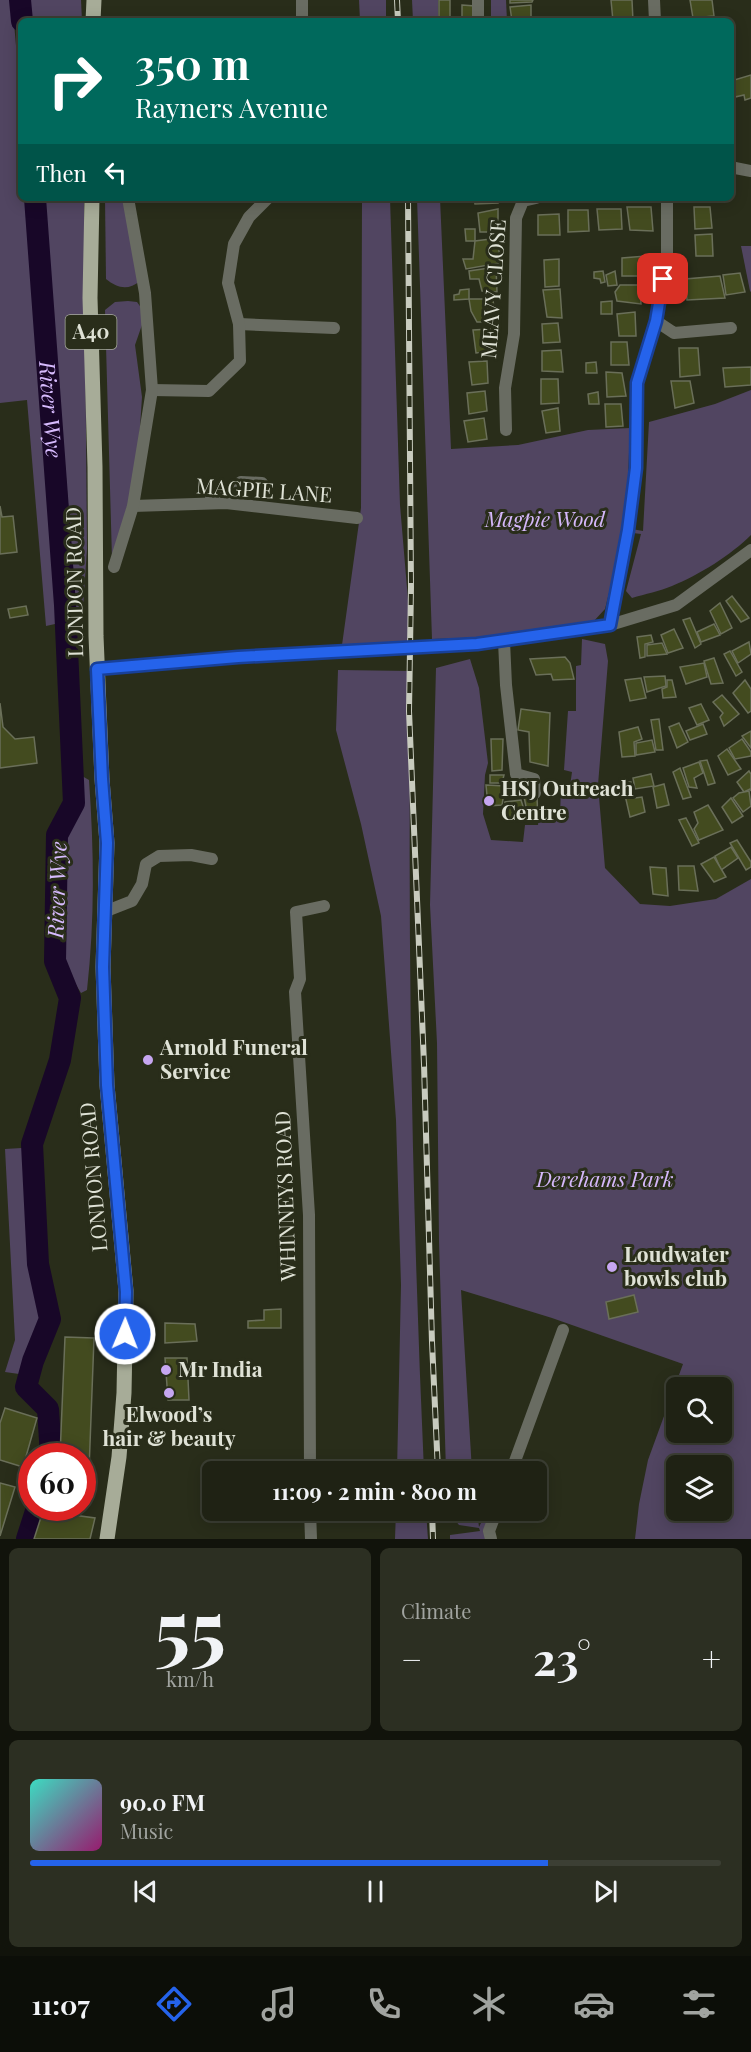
<!DOCTYPE html>
<meta charset="utf-8">
<style>
:root{--surface:#1f2214;--page:#2c2f22;--text:#f1f3f6;--muted:#a1a4a0;--line:#3c3f34;--accent:#2563eb}
body{margin:0;font-family:"Playfair Display",serif;background:var(--page);color:var(--text);height:100vh;display:flex;flex-direction:column;font-size:22px;white-space:nowrap}
*{box-sizing:border-box;margin:0}
p{font-size:20px;color:var(--muted)}
.icon{flex:none;width:33px;height:33px;fill:none;stroke:currentColor;stroke-width:2;stroke-linecap:round;stroke-linejoin:round}
.map{position:relative;height:1539px;overflow:hidden}
.sheet{display:flex;flex-direction:column;gap:9px;padding:9px;background:#11130b;flex:1}
.sheet>*{flex:none}
.banner{position:absolute;left:18px;top:18px;width:716px;height:183px;border-radius:9px;box-shadow:0 3px 15px #0003,0 0 0 2px var(--line);background:#00695c;color:#fff;overflow:hidden}
.controls{position:absolute;left:666px;top:1377px;display:grid;gap:12px}
.controls a{display:grid;place-items:center;width:66px;height:66px;border-radius:9px;background:var(--surface);box-shadow:0 3px 15px #0003,0 0 0 2px var(--line);font-size:30px}
.speed{position:absolute;left:18px;top:1443px;display:flex;gap:12px;font-size:30px;font-weight:700;text-align:center}
.speed>*{display:grid;place-content:center;width:78px;height:78px;border-radius:50%;background:var(--surface);box-shadow:0 3px 15px #0003,0 0 0 2px var(--line);line-height:1}
.speed .limit{border:9px solid #d22;background:#fff;color:#111}
.pin{position:absolute;display:grid;place-items:center;width:51px;height:51px;color:#fff;margin:-26px;border-radius:12px;box-shadow:0 3px 9px #0006}
.me{position:absolute;width:66px;margin:-33px;rotate:1deg;stroke-linejoin:round;filter:drop-shadow(0 0 4px #0008)}
.turn{display:flex;align-items:center;gap:21px;height:126px;padding:0 18px;font-size:27px}
.turn .icon{width:78px;height:78px;stroke-width:2.5}
.turn b{display:block;font-size:42px;line-height:51px}
.then{display:flex;align-items:center;height:57px;padding:0 18px;background:#0003;gap:12px;font-size:22px}
.big{font-size:45px;font-weight:700;line-height:1.1}
.sheet .widget{flex:1;display:flex;flex-direction:column;justify-content:center;gap:9px;min-width:0;padding:0 21px;border-radius:9px;background:var(--page)}
.sheet .dial{align-items:center;gap:0}
.dial b{font-size:78px;line-height:1}
.song{display:flex;align-items:center;gap:18px}
.cover{width:72px;height:72px;border-radius:9px;background:linear-gradient(135deg,hsl(170 70% 55%),hsl(320 70% 35%))}
.played{height:6px;border-radius:3px;background:linear-gradient(90deg,var(--accent) 75%,var(--line) 75%)}
.keys{display:flex;justify-content:space-around;direction:ltr}
.heat{display:flex;justify-content:space-between;align-items:center;font-size:33px;direction:ltr}
.sheet .tiles{flex:1;display:grid;gap:9px;grid-template-columns:1fr 1fr}
.widget:last-child{grid-column:span 2}
.trip{position:absolute;left:202px;top:1461px;width:345px;height:60px;border-radius:9px;background:var(--surface);box-shadow:0 3px 15px #0003,0 0 0 2px var(--line);font-weight:700;line-height:60px;text-align:center}
.dock{display:flex;height:96px;justify-content:space-around;align-items:center;background:#0c0e08;color:var(--muted)}
.dock .icon{width:42px;height:42px}
.dock .selected{color:var(--accent)}
.dock b{font-size:27px;color:var(--text)}
.map>svg:first-child{display:block}
.green{fill:#514561;fill-rule:evenodd}
.lines{fill:none;stroke-linecap:round;stroke-linejoin:round}
.river{stroke:#180728;stroke-width:22}
.building{fill:#434b1f;stroke:#6a6f59;stroke-width:1.5}
.minor{stroke:#696c62;stroke-width:12}
.primary{stroke:#a7ac98;stroke-width:15}
.rail-casing{stroke:#c8cbbe;stroke-width:6}
.rail{stroke:#292d1a;stroke-width:4;stroke-dasharray:11;stroke-linecap:butt}
.route-casing{stroke:#184099;stroke-width:15}
.route{stroke:#2563eb;stroke-width:10}
.poi-dot{fill:#c6a6f0;stroke:#292d1a;stroke-width:2}
.labels{text-anchor:middle;stroke-width:6;stroke-linejoin:round;paint-order:stroke}
.shield{fill:#292d1a;stroke:#a8ac9e;stroke-width:1.5}
.shield-label{font-size:20px;font-weight:bold;fill:#dfe2d6}
.street-label{font-size:21px;fill:#dfe2d6;stroke:#292d1a}
.park-label{font-size:21px;font-style:italic;fill:#d5b8fb;stroke:#292d1a}
.poi-label{font-size:21px;font-weight:bold;fill:#dfe2d6;stroke:#292d1a;text-anchor:start}
.water-label{font-size:22px;font-style:italic;fill:#d7bbfe;stroke:#292d1a}
</style>
<div class="map">
<svg width="751" height="1539" viewBox="0 0 751 1539">
<rect width="100%" height="100%" fill="#292d1a"/>
<g class="green">
<path d="M0,0H12L21,103V198H29L64,622L46,626L27,400L0,403Z"/>
<path d="M28,0H81L82,21H29Z"/>
<path d="M359,0H386V21H360Z"/>
<path d="M412,0H438V21H413Z"/>
<path d="M491,0H506L507,21H491Z"/>
<path d="M44,198H84L87,549L83,608L77,617Z"/>
<path d="M105,198H127L140,281C128,291 117,288 106,279Z"/>
<path d="M362,198H390L400,505L412,647L342,645L361,508Z"/>
<path d="M417,198H440L451,449L518,445L588,430L630,428L626,528L643,531L649,422L715,404L751,390V535C731,555 699,575 672,586C660,591 645,594 632,598L626,591L641,534L624,532L605,609L593,622L488,637L432,639Z"/>
<path d="M741,246H751V292L750,291Z"/>
<path d="M128,301L137,302L142,309L143,322L135,345L142,397L137,472L112,559L105,310L115,302Z"/>
<path d="M582,639L605,644L608,661L598,785L605,868L640,904L670,906L716,899L751,879V1539H635L639,1504L648,1460L683,1364L552,1318L461,1290L472,1471H446L439,1242L437,1043L430,905L436,668L470,659L479,688L488,763L485,775L483,814L491,840L523,842L525,825H538L539,816L560,817L561,786H570L572,772L564,770L568,711H576V666L581,665ZM676,1388H722V1432H676ZM676,1466H722V1510H676Z"/>
<path d="M338,670L411,671C407,938 412,1205 424,1471H397L401,1285L396,1120L381,916L361,824L336,730Z"/>
<path d="M82,776L89,780C94,850 95,920 87,990L81,993C74,981 66,969 64,955C61,941 63,829 68,819C70,814 77,810 81,806Z"/>
<path d="M38,1147C36,1175 34,1202 34,1231C34,1241 33,1253 36,1263C45,1289 69,1302 47,1330L49,1335L26,1375L5,1372L15,1340L5,1149Z"/>
<path d="M396,1511H426L428,1539H395Z"/>
<path d="M448,1511H477L479,1527L487,1511H492L489,1539H450V1535L480,1531L479,1528L459,1525Z"/>
</g>
<g class="lines">
<g class="river">
<path d="M20,0L22,21"/>
<path id="s1" d="M35,198L65,605L74,803L57,835L55,961L70,998L60,1060L32,1144L38,1264L50,1319L33,1361L26,1387L48,1409L51,1456"/>
<path d="M27,1539L37,1508"/>
</g>
</g>
<g class="building">
<rect x="439" y="0" width="11" height="21"/>
<path d="M510,0H533L532,2L510,3Z"/>
<path d="M611,0H632L633,21H613Z"/>
<path d="M690,0H712L714,16L693,18Z"/>
<path d="M462,5L475,6L474,21H462Z"/>
<path d="M531,5V21H512L510,7Z"/>
<path d="M751,75V98L745,100L744,95L735,97L731,81Z"/>
<path d="M474,198H498V203L475,204Z"/>
<path d="M627,207H651L653,231L630,230Z"/>
<path d="M694,207H710L712,228L695,229Z"/>
<path d="M498,209V232H480L478,213Z"/>
<path d="M597,209H621L622,229L599,230Z"/>
<path d="M568,210H588L589,231L568,232Z"/>
<path d="M559,214L560,235H538V215Z"/>
<path d="M465,229H475V241H466Z"/>
<path d="M712,234L713,256H696L695,235Z"/>
<path d="M498,238L500,263L466,269L463,259H473L475,241Z"/>
<path d="M646,256L647,276H622V258Z"/>
<path d="M559,259V286L545,287L544,260Z"/>
<path d="M496,267L497,292L482,291L479,279H470L469,271Z"/>
<path d="M603,271L605,282L601,283L600,279L594,278V272Z"/>
<path d="M615,271L617,285L608,286L606,275Z"/>
<path d="M740,273L745,292L726,295L723,275Z"/>
<path d="M720,276L725,298L687,300L685,279Z"/>
<path d="M620,285H640L641,304L617,301L615,292Z"/>
<path d="M469,289V299L454,300V295L459,294L460,290Z"/>
<path d="M560,289L562,318L547,317L543,290Z"/>
<path d="M469,299H493L495,322H477L471,311Z"/>
<path d="M612,301V314H601V302Z"/>
<path d="M635,312L636,336H619L617,314Z"/>
<path d="M558,323L560,342L543,343L542,324Z"/>
<path d="M490,329L493,351L476,353L473,330Z"/>
<path d="M611,342H627L629,365H611Z"/>
<path d="M679,348H698L700,375L680,377Z"/>
<path d="M561,350L563,372L542,371V351Z"/>
<path d="M487,361L488,383L472,385L469,362Z"/>
<path d="M596,362L597,373H586V363Z"/>
<path d="M751,367V385L725,387L723,368Z"/>
<path d="M606,372L622,373L626,396L607,397Z"/>
<path d="M541,379H558L559,403L541,404Z"/>
<path d="M671,381H690L694,403L675,408Z"/>
<path d="M485,391L487,411L469,414L467,393Z"/>
<path d="M598,392L599,404H589L588,394Z"/>
<path d="M605,404H621L623,426L606,427Z"/>
<path d="M558,408L560,431L546,433L542,411Z"/>
<path d="M484,418L487,439L468,442L464,421Z"/>
<path d="M0,506L2,517L13,516L17,552L0,554Z"/>
<path d="M732,596L749,618L741,622L726,601Z"/>
<path d="M720,603L732,628L721,634L710,611Z"/>
<path d="M26,606L28,615L10,618L8,609Z"/>
<path d="M690,618L701,644L695,648L683,620Z"/>
<path d="M714,624L720,635L701,642L697,632Z"/>
<path d="M674,629L683,648L668,653L661,635Z"/>
<path d="M651,635L653,642L645,644V657L640,658L637,637Z"/>
<path d="M749,642L751,654L738,663L732,651Z"/>
<path d="M662,643L667,654L647,656V645Z"/>
<path d="M730,651L742,672L736,676L724,654Z"/>
<path d="M565,657L570,663L574,679L553,680L551,674L536,675L530,659Z"/>
<path d="M714,658L723,683L711,684L704,661Z"/>
<path d="M704,663L707,677L686,684L680,667Z"/>
<path d="M665,676L666,686L647,692L644,677Z"/>
<path d="M641,678L646,698L630,701L625,680Z"/>
<path d="M667,680H672L676,697L663,698L662,689L667,687Z"/>
<path d="M745,680L751,689V711L748,713L733,693Z"/>
<path d="M722,695L739,714L724,726L720,717L723,713L713,702Z"/>
<path d="M0,703L3,727L15,739L34,737L37,763L0,768Z"/>
<path d="M701,704L709,720L697,725L689,708Z"/>
<path d="M521,709L550,713L548,766L530,762L529,732L518,730Z"/>
<path d="M659,719L663,750H656L651,720Z"/>
<path d="M679,723L688,742L677,748L669,727Z"/>
<path d="M703,724L707,734L690,740L686,731Z"/>
<path d="M638,727L642,739L634,742L635,756L622,757L619,732Z"/>
<path d="M751,731V748L742,736Z"/>
<path d="M491,739H503L502,770L492,771Z"/>
<path d="M742,739L751,752V756L735,759L729,748Z"/>
<path d="M652,740L655,752L636,755V743Z"/>
<path d="M727,749L741,769L728,775L718,756Z"/>
<path d="M707,760L715,783L708,785L700,761Z"/>
<path d="M699,762L703,773L694,778L697,788L689,787L683,768Z"/>
<path d="M680,768L691,797L683,799L673,772Z"/>
<path d="M749,771L751,774V791L750,789L744,792L737,782Z"/>
<path d="M651,774L654,786L635,789L633,778Z"/>
<path d="M490,775H504L502,783H490Z"/>
<path d="M622,782H631L635,798L642,797L645,812L630,817Z"/>
<path d="M664,784L669,805L657,808L653,787Z"/>
<path d="M486,785L505,786L502,805L488,806Z"/>
<path d="M749,791L751,806L743,812L733,798L739,793Z"/>
<path d="M524,797L537,798L538,817L528,816Z"/>
<path d="M731,798L743,816L732,823L722,807Z"/>
<path d="M521,800L527,819H503L505,802Z"/>
<path d="M708,805L723,830L699,840L694,829L698,823L694,812Z"/>
<path d="M686,818L699,843L692,846L679,820Z"/>
<path d="M737,840L751,862V867L746,870L730,843Z"/>
<path d="M731,847L738,858L721,870L715,856Z"/>
<path d="M714,857L726,877L714,882L701,864Z"/>
<path d="M678,866H694L698,891L679,890Z"/>
<path d="M650,867L666,868L668,896L653,894Z"/>
<path d="M634,1295L638,1312L609,1319L606,1302Z"/>
<path d="M281,1309V1328H248V1321L264,1320V1310Z"/>
<path d="M165,1323L195,1324L197,1341L165,1343Z"/>
<path d="M65,1337L94,1338L88,1497H82V1456H60Z"/>
<path d="M165,1358H187L189,1400H168Z"/>
<path d="M5,1408L37,1418L23,1467L0,1460V1423Z"/>
<path d="M0,1483L15,1487L0,1536Z"/>
<path d="M43,1511L95,1518L90,1539H34Z"/>
</g>
<g class="lines">
<g class="minor">
<path d="M654,0L655,21"/>
<path d="M302,21V0"/>
<path d="M478,21V0"/>
<path d="M730,167L751,171"/>
<path d="M656,321L674,333L731,328"/>
<path d="M239,324L334,328"/>
<path d="M152,390L209,391L240,361L239,324L228,283L234,244L249,217L268,198"/>
<path d="M506,430L505,388L514,334L516,218L523,201L536,198"/>
<path d="M211,497H222L241,482L262,483"/>
<path d="M133,506L226,503L357,518"/>
<path d="M114,567L133,506L152,390L145,293L128,198"/>
<path d="M610,625L628,530L636,468L637,383L656,321L667,258V198"/>
<path d="M504,641L506,685L516,774L534,779L535,793"/>
<path d="M97,669L238,657L477,644L610,625L676,605L751,550"/>
<path d="M104,912L132,901L142,884L146,864L159,856L191,855L212,859"/>
<path d="M310,1472L309,1215L295,992L300,979L296,912L324,906"/>
<path d="M511,1472L563,1330"/>
<path d="M310,1510L311,1539"/>
<path d="M491,1539L489,1531L497,1510"/>
</g>
<g class="primary">
<path d="M93,21L94,0"/>
<path d="M92,198L90,298L95,467L96,636L102,779L107,843L103,967L107,1085L126,1291L124,1393L119,1457L107,1539"/>
</g>
<g class="rail-casing">
<g id="rail">
<path d="M397,0L398,21"/>
<path d="M408,198L411,587L409,711L424,1064L432,1342L438,1472"/>
<path d="M432,1510L433,1539"/>
</g>
</g>
<use href="#rail" class="rail"/>
</g>
<g class="lines">
<g class="route-casing">
<path id="route" d="M125,1334L126,1292L107,1085L103,967L107,843L102,779L97,669L238,657L477,644L610,625L628,530L636,468L637,383L656,321L663,279"/>
</g>
<use href="#route" class="route"/>
</g>
<g class="poi-dot">
<circle cx="489" cy="801" r="6"/>
<circle cx="148" cy="1060" r="6"/>
<circle cx="612" cy="1267" r="6"/>
<circle cx="166" cy="1370" r="6"/>
<circle cx="169" cy="1393" r="6"/>
</g>
<g class="labels">
<rect class="shield" x="65.5" y="315" width="51" height="34" rx="4.5"/>
<g class="shield-label">
<text x="91" y="339">A40</text>
</g>
<g class="street-label">
<text transform="translate(494 289) rotate(-86)" y="7">MEAVY CLOSE</text>
<text transform="translate(264 491) rotate(4)" y="7">MAGPIE LANE</text>
<text transform="translate(75 582) rotate(-91)" y="7">LONDON ROAD</text>
<text transform="translate(94 1177) rotate(-95)" y="7">LONDON ROAD</text>
<text transform="translate(286 1196) rotate(-92)" y="7">WHINNEYS ROAD</text>
</g>
<g class="park-label">
<text x="545" y="527">Magpie Wood</text>
<text x="605" y="1187">Derehams Park</text>
</g>
<g class="poi-label">
<text x="501" y="796">HSJ Outreach<tspan x="501" dy="24">Centre</tspan></text>
<text x="160" y="1055">Arnold Funeral<tspan x="160" dy="24">Service</tspan></text>
<text x="624" y="1262">Loudwater<tspan x="624" dy="24">bowls club</tspan></text>
<text x="178" y="1377">Mr India</text>
<text x="169" y="1422" text-anchor="middle">Elwood’s<tspan x="169" dy="24">hair &amp; beauty</tspan></text>
</g>
<g class="water-label">
<text dy="8" stroke="none"><textPath href="#s1" startOffset="212">River Wye</textPath></text>
<text transform="translate(57 890) rotate(-88)" y="8">River Wye</text>
</g>
</g>
</svg>
<div class="controls">
<a><svg class="icon" aria-label="search" viewBox="0 0 24 24"><circle cx="10" cy="10" r="6"/><path d="M15 15l6 6"/></svg></a>
<a><svg class="icon" aria-label="layers" viewBox="0 0 24 24"><path d="M12 4l9 5-9 5-9-5zM3 14l9 5 9-5"/></svg></a>
</div>
<div class="speed"><div class="limit">60</div></div>
<div class="pin" style="left:663px;top:279px;background:#d93025"><svg class="icon" aria-label="arrive" viewBox="0 0 24 24"><path d="M6 21V4h12l-3 4 3 4H6"/></svg></div>
<svg class="me" style="left:125px;top:1334px" viewBox="-20 -20 40 40"><circle r="17" fill="#2563eb" stroke="#fff" stroke-width="3"/><path d="M0-11L8 9 0 5-8 9z" fill="#fff"/></svg>
<div class="trip">11:09 · 2 min · 800 m</div>
<div class="banner">
<div class="turn"><svg class="icon" aria-label="right" viewBox="0 0 24 24"><path d="M7 20v-9h11M14 6l5 5-5 5"/></svg><div><b>350 m</b>Rayners Avenue</div></div>
<div class="then">Then<svg class="icon" aria-label="left" viewBox="0 0 24 24"><path d="M17 20v-9H6M10 6l-5 5 5 5"/></svg></div>
</div>
</div>
<section class="sheet">
<div class="tiles">
<div class="widget dial"><b>55</b><p>km/h</p></div>
<div class="widget"><p>Climate</p>
<div class="heat"><a>−</a><b class="big">23°</b><a>+</a></div>
</div>
<div class="widget">
<div class="song"><i class="cover"></i><div><b>90.0 FM</b><p>Music</p></div></div>
<div class="played"></div>
<div class="keys"><svg class="icon" aria-label="previous" viewBox="0 0 24 24"><path d="M18 5L8 12l10 7zM5 5v14"/></svg><svg class="icon" aria-label="pause" viewBox="0 0 24 24"><path d="M8 5v14M16 5v14"/></svg><svg class="icon" aria-label="next" viewBox="0 0 24 24"><path d="M6 5l10 7-10 7zM19 5v14"/></svg></div>
</div>
</div>
</section>
<nav class="dock">
<b>11:07</b>
<svg class="icon selected" aria-label="directions" viewBox="0 0 24 24"><path d="M12 3l9 9-9 9-9-9zM9 14v-3h6M13 9l2 2-2 2"/></svg>
<svg class="icon" aria-label="music" viewBox="0 0 24 24"><path d="M9 18V5l10-2v13"/><circle cx="6" cy="18" r="3"/><circle cx="16" cy="16" r="3"/></svg>
<svg class="icon" aria-label="phone" viewBox="0 0 24 24"><path d="M5 4h4l2 5-3 2q2 4 5 5l2-3 5 2v4C11 20 4 13 5 4z"/></svg>
<svg class="icon" aria-label="climate" viewBox="0 0 24 24"><path d="M12 3v18M4 7l16 10M4 17L20 7"/></svg>
<svg class="icon" aria-label="car" viewBox="0 0 24 24"><path d="M5 17H2v-5l4-1 3-4h7l3 4 3 1v5h-3M9 17h6M6 11h13"/><circle cx="7" cy="17" r="2"/><circle cx="17" cy="17" r="2"/></svg>
<svg class="icon" aria-label="filters" viewBox="0 0 24 24"><path d="M4 7h16M4 17h16"/><circle cx="9" cy="7" r="2"/><circle cx="15" cy="17" r="2"/></svg>
</nav>
